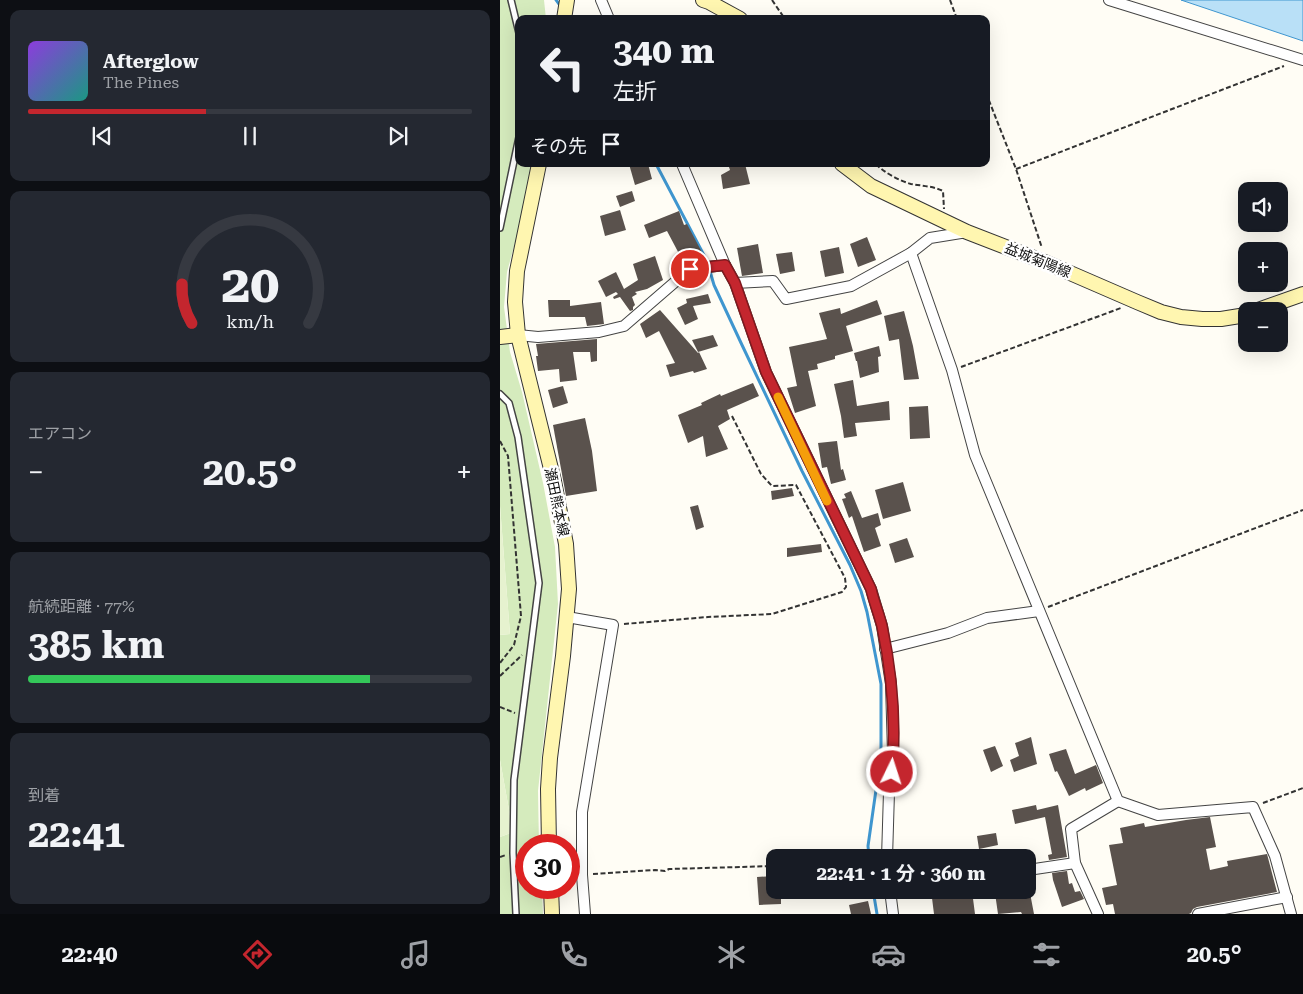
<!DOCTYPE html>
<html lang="ja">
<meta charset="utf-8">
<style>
:root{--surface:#171b24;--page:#242831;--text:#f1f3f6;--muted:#9ea1a6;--line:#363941;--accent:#c4262e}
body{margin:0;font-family:"Roboto Serif","Noto Sans JP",serif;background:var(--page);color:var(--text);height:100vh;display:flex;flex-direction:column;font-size:19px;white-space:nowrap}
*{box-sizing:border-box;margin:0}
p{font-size:16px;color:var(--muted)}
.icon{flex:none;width:28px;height:28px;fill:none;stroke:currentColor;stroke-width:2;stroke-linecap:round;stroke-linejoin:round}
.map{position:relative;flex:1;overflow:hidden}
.sheet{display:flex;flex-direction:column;gap:10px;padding:10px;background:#0d0f14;width:500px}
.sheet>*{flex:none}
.top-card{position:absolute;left:15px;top:15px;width:475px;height:152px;border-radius:10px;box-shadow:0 5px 20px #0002;background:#171b24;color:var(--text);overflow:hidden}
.controls{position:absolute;left:738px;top:182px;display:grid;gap:10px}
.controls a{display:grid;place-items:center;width:50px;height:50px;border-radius:10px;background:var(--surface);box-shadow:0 5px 20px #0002;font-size:25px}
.speed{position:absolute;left:15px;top:834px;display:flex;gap:10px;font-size:25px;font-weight:700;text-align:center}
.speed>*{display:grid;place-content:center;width:65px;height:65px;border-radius:50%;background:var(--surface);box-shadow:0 5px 20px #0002;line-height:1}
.speed .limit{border:8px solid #d22;background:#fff;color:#111}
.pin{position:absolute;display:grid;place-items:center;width:42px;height:42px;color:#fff;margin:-21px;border:2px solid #fff;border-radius:50%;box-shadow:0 1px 5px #0007}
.me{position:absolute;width:55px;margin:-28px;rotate:4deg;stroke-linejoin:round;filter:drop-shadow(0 0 4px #0008)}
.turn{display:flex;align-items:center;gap:18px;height:105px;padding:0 15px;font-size:22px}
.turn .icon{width:65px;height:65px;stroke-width:2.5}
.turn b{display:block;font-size:35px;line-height:42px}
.then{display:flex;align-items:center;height:48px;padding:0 15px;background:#0003;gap:10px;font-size:19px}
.big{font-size:38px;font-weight:700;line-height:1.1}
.sheet .widget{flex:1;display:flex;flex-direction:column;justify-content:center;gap:8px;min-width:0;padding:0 18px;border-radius:10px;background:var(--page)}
.sheet .dial{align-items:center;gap:0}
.dial svg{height:130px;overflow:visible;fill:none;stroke:var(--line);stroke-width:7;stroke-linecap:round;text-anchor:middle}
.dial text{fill:var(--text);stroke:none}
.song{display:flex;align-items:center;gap:15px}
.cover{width:60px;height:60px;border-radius:8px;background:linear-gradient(135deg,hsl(270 70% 55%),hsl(170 70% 35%))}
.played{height:5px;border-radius:2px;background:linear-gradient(90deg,var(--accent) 40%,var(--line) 40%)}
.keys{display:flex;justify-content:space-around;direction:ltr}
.heat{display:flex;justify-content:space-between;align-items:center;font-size:28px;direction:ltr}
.charge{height:8px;border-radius:4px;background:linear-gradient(90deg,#34c759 77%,var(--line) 0)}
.trip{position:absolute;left:266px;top:849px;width:270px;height:50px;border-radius:10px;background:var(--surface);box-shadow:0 5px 20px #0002;font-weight:700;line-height:50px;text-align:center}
.tab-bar{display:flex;height:80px;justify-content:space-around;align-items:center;background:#090b0e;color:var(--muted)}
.tab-bar .icon{width:35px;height:35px}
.tab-bar .active{color:var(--accent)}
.tab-bar b{font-size:22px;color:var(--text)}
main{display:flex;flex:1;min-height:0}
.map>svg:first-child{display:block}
.green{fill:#d5ebbd}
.pitch{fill:#e6f2cf}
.water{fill:#b9e0f7;stroke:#3f96cf}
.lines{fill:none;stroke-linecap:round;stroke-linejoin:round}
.stream{stroke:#3f96cf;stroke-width:3}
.building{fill:#5a524d}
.lane-casing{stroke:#444;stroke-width:8}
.street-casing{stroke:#444;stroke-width:12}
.secondary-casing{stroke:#333;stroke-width:16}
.path{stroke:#333;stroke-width:2;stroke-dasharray:5 2.5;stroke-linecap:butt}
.lane{stroke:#fff;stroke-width:5}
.street{stroke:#fff;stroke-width:10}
.secondary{stroke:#fff6b0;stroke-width:14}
.route-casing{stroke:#7f191e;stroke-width:12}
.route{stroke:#c4262e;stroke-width:9}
.slow{stroke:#f59e0b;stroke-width:9}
.labels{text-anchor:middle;stroke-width:5;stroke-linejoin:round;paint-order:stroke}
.street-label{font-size:14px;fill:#111;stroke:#fff}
</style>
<main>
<section class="sheet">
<div class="widget">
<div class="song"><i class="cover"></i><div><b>Afterglow</b><p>The Pines</p></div></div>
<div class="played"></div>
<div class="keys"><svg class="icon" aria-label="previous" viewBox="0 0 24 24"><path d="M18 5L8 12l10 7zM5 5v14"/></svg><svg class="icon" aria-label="pause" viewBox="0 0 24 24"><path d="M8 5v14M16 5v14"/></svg><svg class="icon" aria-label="next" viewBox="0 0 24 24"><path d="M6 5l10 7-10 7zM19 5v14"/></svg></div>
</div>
<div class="widget dial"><svg viewBox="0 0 100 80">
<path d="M14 69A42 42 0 1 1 86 69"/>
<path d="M14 69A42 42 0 0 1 8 45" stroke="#c4262e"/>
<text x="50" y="56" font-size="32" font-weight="700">20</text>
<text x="50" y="72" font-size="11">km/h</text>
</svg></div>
<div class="widget"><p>エアコン</p>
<div class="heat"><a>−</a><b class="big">20.5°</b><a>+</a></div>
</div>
<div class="widget"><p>航続距離 · 77%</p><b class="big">385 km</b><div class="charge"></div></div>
<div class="widget"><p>到着</p><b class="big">22:41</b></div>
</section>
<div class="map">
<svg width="803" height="914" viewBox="0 0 803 914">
<rect width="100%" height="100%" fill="#fffdf5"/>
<path class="green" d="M0,0H44L46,19H19V164H32L18,232L7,272L4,307L10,352L22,392L43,483L55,547L58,604L38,791L39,845H26V888H42L43,914H0V837L13,832L0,760V635L10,634L0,506Z"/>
<g class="pitch">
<path d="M0,506L10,634L0,635Z"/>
<path d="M0,760L13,832L0,837Z"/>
</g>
<path class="water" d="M681,0H803V41Z"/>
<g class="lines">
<g class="stream">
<path d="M56,0L61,7"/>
<path d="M156,164L207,261L214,285L242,345L302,471L350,565L361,591L367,612L381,684V755L368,846L369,858"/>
<path d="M373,890L377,914"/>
</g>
</g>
<g class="building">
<path d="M129,164H148L152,179L135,185Z"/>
<path d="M228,164H245L250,184L223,189L221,175L230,170Z"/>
<path d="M132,191L135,201L120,207L116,196Z"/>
<path d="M120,210L126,230L105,236L100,216Z"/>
<path d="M179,211L184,225L187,224L205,258L199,261L189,262L185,265L167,231L149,238L144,225Z"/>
<path d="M367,237L376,260L358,267L350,244Z"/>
<path d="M258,244L263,273L242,276L237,248Z"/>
<path d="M339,247L344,273L325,277L320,251Z"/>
<path d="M292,252L295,271L280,274L276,254Z"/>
<path d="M155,256L163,280L147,289L135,292L137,294L132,297L135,305L133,307V310L130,311L120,297L114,299L113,297L118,294L116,292L106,297L98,281L116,272L124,289L138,280L133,264Z"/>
<path d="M208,294L211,303L193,306L198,319L185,325L177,308L187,303L186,299Z"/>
<path d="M48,300H70V306L101,302L104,324L87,326L85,317H49Z"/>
<path d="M377,300L382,314L346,326L353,351L335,356V359L317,364L318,369L308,371L316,406L295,413L287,388L297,386L289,347L327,339L319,313L340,308L341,314Z"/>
<path d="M160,310L198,353L199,352L207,369L194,373L193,371L170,377L166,365L175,363L159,331L146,338L140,324Z"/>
<path d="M404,311L413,346L419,379L404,380L399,339L389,341L384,316Z"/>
<path d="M213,335L218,346L198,352L192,340Z"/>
<path d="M97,339V361L91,362L90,352H73L77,380L60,382L59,369L38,371L36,356H38L36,344Z"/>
<path d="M379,346L381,356L378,357L379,372L360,378L357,361H356L354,353Z"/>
<path d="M353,380L357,406L389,401L390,420L355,423L357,436L344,438L341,416L334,384Z"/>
<path d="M253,383L259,396L227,410L230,419L218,426L228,449L206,457L203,436L188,443L178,415L202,405L201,403L220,394L221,396Z"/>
<path d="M63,386L68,403L53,408L48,390Z"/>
<path d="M428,406L430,438L410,439L409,407Z"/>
<path d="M85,418L92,451L97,491L66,496L53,425Z"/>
<path d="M337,441L341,470L343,469L346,480L331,484L327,467L322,468L318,443Z"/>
<path d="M403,482L411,511L383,519L375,490Z"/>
<path d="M292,488L294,496L272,500L271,491Z"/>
<path d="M351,491L362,518L378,513L381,525L375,528L381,546L364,552L352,516L349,518L342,499L346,498L344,494Z"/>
<path d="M198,505L204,527L196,530L190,507Z"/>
<path d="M407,538L414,557L395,563L389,544Z"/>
<path d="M321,544L322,552L287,557V548Z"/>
<path d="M531,737L537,764L514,772L510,760L519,756L515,743Z"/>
<path d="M495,746L503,766L491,772L483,750Z"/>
<path d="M566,749L575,774L596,765L603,783L586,791L585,788L569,796L557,771L555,772L549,754Z"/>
<path d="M536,805L537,810L558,805L567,857L549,860L548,855L552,854L545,817L515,824L512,810Z"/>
<path d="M710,817L716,847L706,849L710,870L728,866L727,861L767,854L777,892L697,907L693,909L691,913L689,914H615L613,904L606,905L602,888L617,885L609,845L623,843L620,828L644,823L645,827L686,820Z"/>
<path d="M496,833L498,845L479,849L477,836Z"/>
<path d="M567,871L569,884L572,883L575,892L580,891L584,899L562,907L553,880L552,873Z"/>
<path d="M275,876V890H281V904L259,905L257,877Z"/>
<path d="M431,890H449L450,894L472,891L475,914H434Z"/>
<path d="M506,890H512L513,896L530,893L534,914H522L521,912L498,914L495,893Z"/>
<path d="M368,901L371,914H351L349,905Z"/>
</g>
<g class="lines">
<g class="lane-casing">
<g id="lane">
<path d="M11,0L19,33"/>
<path d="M0,228L19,137"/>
<path d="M0,394L9,403L18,437L39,583L14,780L13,853L16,914"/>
</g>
</g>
<g class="street-casing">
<g id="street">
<path d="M101,0L109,19"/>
<path d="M609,0L803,60"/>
<path d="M182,164L225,265L235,283L266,372L371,589L382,626L391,684L393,753L389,792L387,858"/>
<path d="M411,253L452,370L475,455L618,801L658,815L753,807L775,856L791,914"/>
<path d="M235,283L273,281L286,299L351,286L411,253L430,238L467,232"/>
<path d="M18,335L38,337L99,332L124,326L190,269L225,265"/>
<path d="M67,617L113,625L82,812V875L85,914"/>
<path d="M385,649L448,633L487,618L539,611"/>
<path d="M528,870L575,863"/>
<path d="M390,890L393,914"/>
<path d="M598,914L575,863L571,829L618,801"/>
<path d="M698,914L787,897"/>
</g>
</g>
<g class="secondary-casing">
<g id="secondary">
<path d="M203,0L209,2L240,19"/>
<path d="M64,19L67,0"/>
<path d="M39,164L17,271L15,302L18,335L54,481L66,544L69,589L63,656L50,758L48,789L49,845"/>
<path d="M342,164L371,186L467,232L547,263L637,302L661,312L681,317L702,319H721L746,315"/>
<path d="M755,311L803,294"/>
<path d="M0,337L18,335"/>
<path d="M51,888L52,914"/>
</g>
</g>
<g class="path">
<path d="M272,0L285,19"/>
<path d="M450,0L457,19"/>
<path d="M486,93L516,169L542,248"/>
<path d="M376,164C383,172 400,181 411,184C422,186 433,186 443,191L444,209"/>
<path d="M516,169L784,66"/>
<path d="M461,367L621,308"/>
<path d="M0,441L8,456L21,616L14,645L0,663"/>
<path d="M548,607L803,510"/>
<path d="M124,624L208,617L272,614L342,592L346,587L345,578L296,485L272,486L261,474L232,416"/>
<path d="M0,676L22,655"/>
<path d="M0,707L15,713"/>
<path d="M763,803L803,788"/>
<path d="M0,857L6,855"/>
<path d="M93,874L155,870L165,871L169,869L275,866"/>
</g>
<use href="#lane" class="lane"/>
<use href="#street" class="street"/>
<use href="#secondary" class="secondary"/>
</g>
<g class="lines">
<g class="route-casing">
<path id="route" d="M190,269L225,265L235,283L266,372L371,589C374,602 379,614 382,626C392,673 396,725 392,772"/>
</g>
<use href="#route" class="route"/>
<path class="slow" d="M278,397L327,501"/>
</g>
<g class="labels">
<g class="street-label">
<text transform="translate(538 260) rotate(22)" y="5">益城菊陽線</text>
<text transform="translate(57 502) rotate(78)" y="5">瀬田熊本線</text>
</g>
</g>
</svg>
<div class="controls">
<a><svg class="icon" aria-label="sound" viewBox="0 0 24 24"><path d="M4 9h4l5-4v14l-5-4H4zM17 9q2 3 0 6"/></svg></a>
<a>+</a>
<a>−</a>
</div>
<div class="speed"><div class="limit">30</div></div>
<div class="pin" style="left:190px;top:269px;background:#d93025"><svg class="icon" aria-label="arrive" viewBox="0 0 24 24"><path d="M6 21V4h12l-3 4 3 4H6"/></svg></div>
<svg class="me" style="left:392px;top:772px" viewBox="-20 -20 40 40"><circle r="17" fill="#c4262e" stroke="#fff" stroke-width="3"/><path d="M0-11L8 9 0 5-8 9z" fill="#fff"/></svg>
<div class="trip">22:41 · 1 分 · 360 m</div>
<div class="top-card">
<div class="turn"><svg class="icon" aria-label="left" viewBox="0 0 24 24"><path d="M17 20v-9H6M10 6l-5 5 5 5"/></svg><div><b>340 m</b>左折</div></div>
<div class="then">その先<svg class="icon" aria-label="arrive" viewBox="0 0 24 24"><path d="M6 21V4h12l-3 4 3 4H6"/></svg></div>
</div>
</div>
</main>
<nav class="tab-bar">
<b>22:40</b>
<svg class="icon active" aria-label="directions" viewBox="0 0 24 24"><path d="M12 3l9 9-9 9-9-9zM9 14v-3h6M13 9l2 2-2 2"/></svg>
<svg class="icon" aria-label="music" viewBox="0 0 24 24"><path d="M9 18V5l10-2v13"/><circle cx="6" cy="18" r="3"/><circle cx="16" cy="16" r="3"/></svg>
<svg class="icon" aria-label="phone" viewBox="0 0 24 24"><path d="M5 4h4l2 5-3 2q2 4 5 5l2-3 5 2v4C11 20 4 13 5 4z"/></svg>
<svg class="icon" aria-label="climate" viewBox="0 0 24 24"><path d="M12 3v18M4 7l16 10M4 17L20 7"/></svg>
<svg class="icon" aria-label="car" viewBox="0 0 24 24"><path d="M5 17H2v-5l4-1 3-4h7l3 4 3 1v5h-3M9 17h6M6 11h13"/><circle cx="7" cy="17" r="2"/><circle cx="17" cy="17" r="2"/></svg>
<svg class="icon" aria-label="filters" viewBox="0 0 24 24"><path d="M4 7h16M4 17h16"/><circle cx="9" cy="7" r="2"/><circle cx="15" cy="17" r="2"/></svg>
<b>20.5°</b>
</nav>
